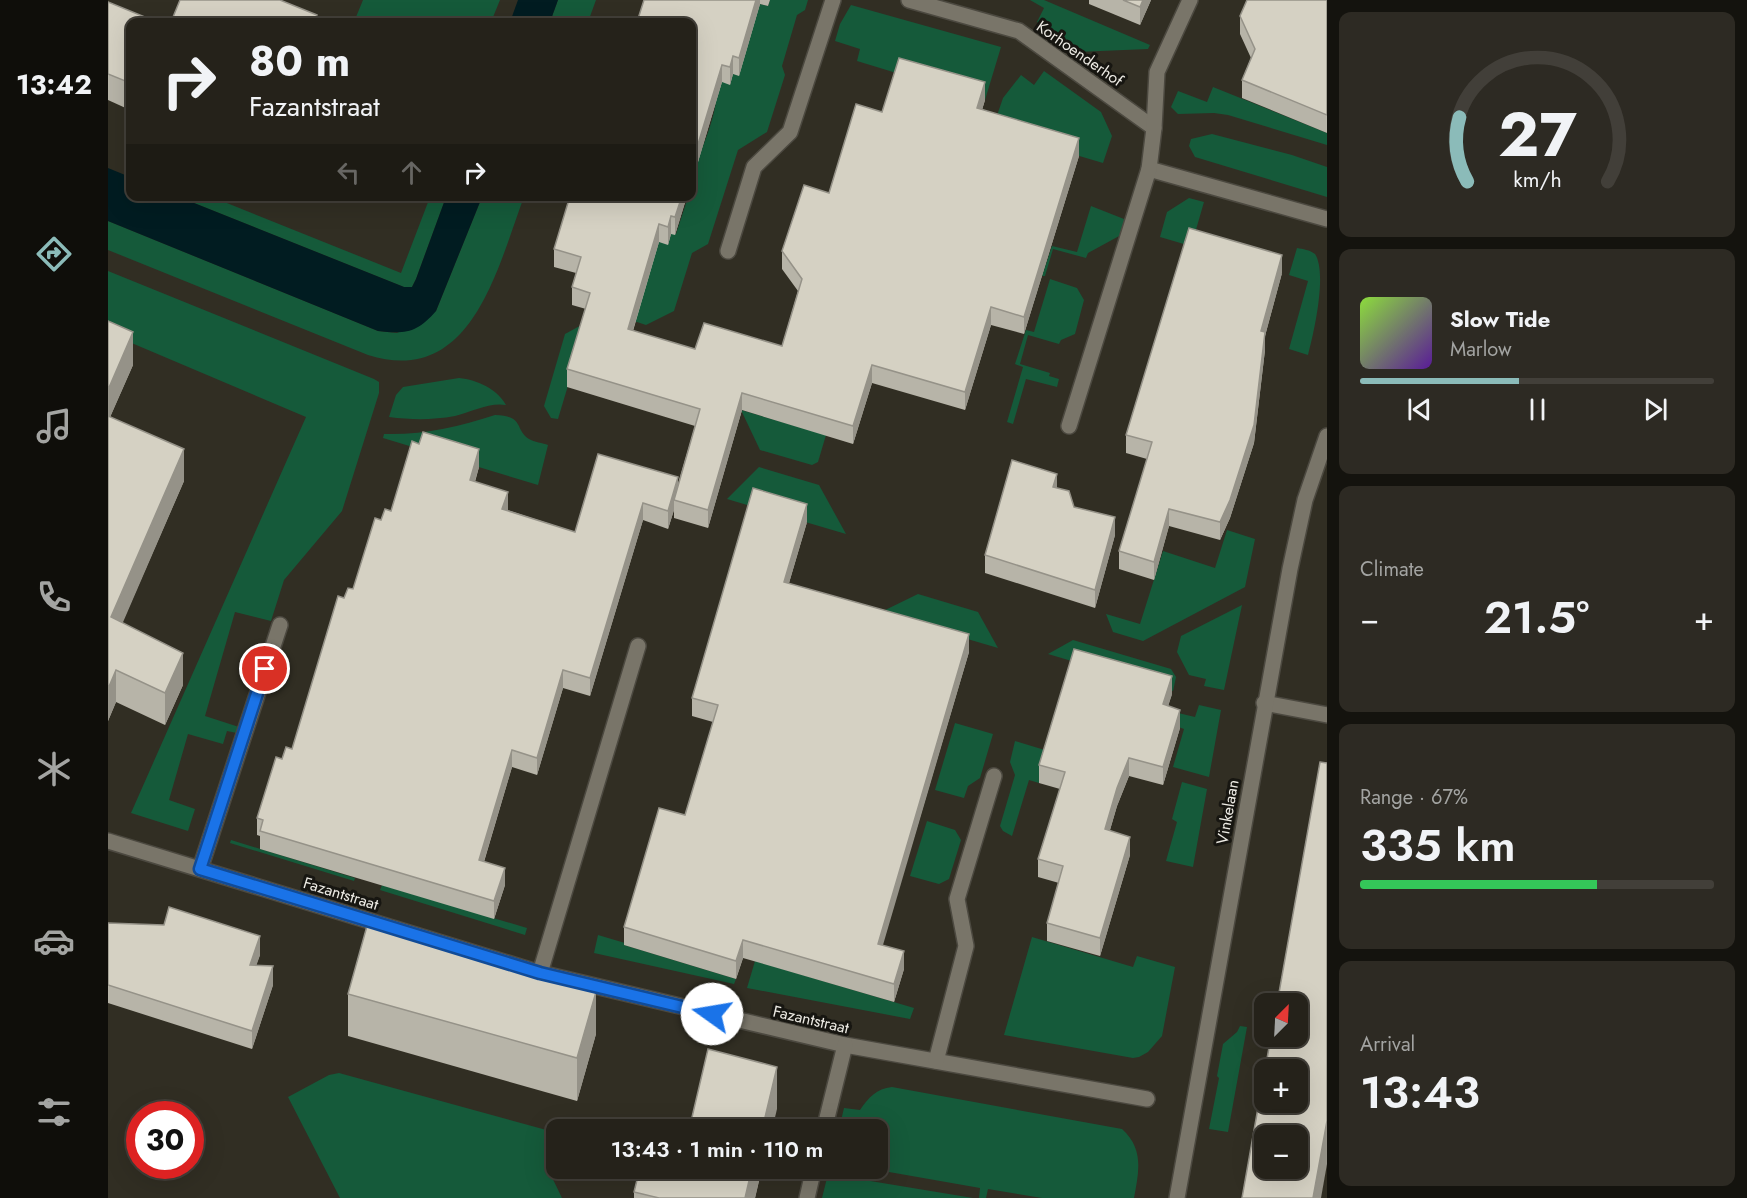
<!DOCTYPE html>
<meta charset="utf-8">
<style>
:root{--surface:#25221a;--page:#2d2a23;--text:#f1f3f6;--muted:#a3a4a2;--line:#423f39;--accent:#8bbbb9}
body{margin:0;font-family:Jost,sans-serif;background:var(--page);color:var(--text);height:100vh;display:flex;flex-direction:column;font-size:22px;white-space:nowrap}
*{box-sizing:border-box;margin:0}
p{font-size:20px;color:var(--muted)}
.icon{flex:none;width:33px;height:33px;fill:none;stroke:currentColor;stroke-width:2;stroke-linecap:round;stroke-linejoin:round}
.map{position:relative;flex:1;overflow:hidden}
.drawer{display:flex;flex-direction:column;gap:12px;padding:12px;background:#14130e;width:420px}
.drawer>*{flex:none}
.guide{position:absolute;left:18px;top:18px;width:570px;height:183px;border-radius:12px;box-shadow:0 6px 24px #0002,0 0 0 2px var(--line);background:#25221a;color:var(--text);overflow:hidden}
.needle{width:39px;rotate:24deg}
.controls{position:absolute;left:1146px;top:993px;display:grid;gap:12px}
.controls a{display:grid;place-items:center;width:54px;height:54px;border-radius:12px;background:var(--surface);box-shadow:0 6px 24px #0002,0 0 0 2px var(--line);font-size:30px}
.speed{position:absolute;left:18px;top:1101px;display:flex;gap:12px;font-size:30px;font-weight:700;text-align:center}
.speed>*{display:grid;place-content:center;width:78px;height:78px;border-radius:50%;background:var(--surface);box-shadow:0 6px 24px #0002,0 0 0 2px var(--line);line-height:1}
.speed .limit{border:9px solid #d22;background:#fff;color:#111}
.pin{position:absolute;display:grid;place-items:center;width:51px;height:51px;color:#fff;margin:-26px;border:3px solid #fff;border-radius:50%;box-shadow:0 2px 6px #0007}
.me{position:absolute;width:66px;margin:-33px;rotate:283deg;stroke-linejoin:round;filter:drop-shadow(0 0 4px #0008)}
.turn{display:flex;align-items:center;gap:21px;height:126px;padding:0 24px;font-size:27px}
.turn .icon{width:78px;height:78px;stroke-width:2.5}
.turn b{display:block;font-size:42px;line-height:51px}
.lanes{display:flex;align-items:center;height:57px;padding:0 24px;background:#0003;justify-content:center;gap:30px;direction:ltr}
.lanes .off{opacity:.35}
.big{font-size:45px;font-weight:600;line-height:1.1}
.drawer .widget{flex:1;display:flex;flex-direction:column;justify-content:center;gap:9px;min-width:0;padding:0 21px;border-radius:12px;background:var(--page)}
.drawer .dial{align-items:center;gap:0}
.dial svg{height:156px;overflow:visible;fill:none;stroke:var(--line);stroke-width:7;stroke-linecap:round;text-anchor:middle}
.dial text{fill:var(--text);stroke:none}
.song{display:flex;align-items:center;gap:18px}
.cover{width:72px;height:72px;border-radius:9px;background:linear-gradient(135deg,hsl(90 70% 55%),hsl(270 70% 35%))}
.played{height:6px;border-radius:3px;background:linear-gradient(90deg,var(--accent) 45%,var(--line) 45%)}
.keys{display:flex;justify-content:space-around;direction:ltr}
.heat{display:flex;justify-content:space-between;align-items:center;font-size:33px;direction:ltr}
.charge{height:9px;border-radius:4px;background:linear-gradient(90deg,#34c759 67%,var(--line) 0)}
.trip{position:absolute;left:438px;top:1119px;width:342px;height:60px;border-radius:12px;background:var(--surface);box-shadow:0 6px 24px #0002,0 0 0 2px var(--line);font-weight:600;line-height:60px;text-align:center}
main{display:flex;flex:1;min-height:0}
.dock{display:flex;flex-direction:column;width:108px;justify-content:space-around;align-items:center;background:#0f0e0a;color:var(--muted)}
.dock .icon{width:42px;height:42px}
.dock .current{color:var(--accent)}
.dock b{font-size:27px;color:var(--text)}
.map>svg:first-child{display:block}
.green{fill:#155a3a}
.water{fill:#011c21}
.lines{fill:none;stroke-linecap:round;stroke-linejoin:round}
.street-casing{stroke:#4c4940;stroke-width:18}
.street{stroke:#797569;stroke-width:15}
.wall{fill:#b7b4a8}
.shaded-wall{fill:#959288}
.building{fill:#d5d1c3;stroke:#959288;stroke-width:1.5;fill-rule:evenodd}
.route-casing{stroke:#114b97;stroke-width:15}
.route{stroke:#1a73e8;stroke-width:10}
.labels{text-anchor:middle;stroke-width:6;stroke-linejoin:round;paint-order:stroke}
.street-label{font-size:16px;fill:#edebe4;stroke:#171611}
</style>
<main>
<nav class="dock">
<b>13:42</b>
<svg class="icon current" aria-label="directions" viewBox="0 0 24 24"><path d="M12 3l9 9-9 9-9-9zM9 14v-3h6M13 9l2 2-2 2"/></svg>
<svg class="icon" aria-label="music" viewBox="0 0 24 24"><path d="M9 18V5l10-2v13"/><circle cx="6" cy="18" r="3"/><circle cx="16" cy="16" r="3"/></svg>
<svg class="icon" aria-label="phone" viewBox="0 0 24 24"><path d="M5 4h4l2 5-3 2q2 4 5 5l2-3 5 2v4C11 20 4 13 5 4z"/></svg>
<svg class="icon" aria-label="climate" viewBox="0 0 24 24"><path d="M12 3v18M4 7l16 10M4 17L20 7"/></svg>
<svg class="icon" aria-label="car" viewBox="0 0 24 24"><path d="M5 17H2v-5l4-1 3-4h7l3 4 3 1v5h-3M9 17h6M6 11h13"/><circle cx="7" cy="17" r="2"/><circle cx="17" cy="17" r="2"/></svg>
<svg class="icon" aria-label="filters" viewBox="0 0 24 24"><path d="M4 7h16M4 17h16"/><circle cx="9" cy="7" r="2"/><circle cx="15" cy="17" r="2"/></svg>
</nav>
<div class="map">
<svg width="1219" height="1198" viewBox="0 0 1219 1198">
<rect width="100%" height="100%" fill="#312e23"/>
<g class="green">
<path d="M255,0H392L383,22H246Z"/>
<path d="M450,0H488L480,22H442Z"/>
<path d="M662,0H700L697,10L689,15L674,66L677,75L659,132L630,150L600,244L584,253L566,311L538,325L523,320L544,240L560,244L563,234H568L580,197L584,196V184L587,174L584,173C594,148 613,108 608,80L625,74L631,75L647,3L660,6Z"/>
<path d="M922,0H936L1042,45L1040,49L969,52L929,22L936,8Z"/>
<path d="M743,5L893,47L877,100L749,61L752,49L727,41L732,24Z"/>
<path d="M936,71L993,112L1004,136L995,163L884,130L895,98L913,75L926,85Z"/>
<path d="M1105,87L1219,133V145L1120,115L1106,113L1070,114L1063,107L1070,91L1099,102Z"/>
<path d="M1104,134L1184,155L1219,167V197L1087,157L1081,146L1083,139Z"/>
<path d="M71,197H104L293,273L322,197H338L308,279L304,287H296Z"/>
<path d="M374,197H416C389,268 364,388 260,355L0,250V221L270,331L289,333L328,311Z"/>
<path d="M1081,198L1096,202L1085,240L1171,272L1052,237L1059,212Z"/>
<path d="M983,206L1016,219L1018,222L1013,235L980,253L978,258L945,249L937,276H934L944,246L969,252Z"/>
<path d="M1189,248C1195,249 1202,250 1207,254C1219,272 1207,329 1200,355L1181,349L1200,281L1181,275Z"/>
<path d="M0,271L266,379L271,382V393L234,511L176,580L163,621L127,612L97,716L131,727L129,733L119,731L115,744L80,734L61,800L87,809L80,831L23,813L198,417L0,333Z"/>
<path d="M942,279L969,288L976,300L967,334L953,340L951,344L920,335L912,364L942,373L941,376L951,379L949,387L918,379L905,424L899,422L915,367L907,364L918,330L926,332Z"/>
<path d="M479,322L450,419L443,418L436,406L457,334Z"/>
<path d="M351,378C370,380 389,389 398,405C382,402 363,412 347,416C325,420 304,420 281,417L288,395L295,387Z"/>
<path d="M633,410L718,435L710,462L704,465L652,450Z"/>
<path d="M387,415C417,416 406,429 421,439C426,442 435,443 440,445L430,485L275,438L276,434C316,435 350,427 387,415Z"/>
<path d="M651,467L711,485L738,534L619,499Z"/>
<path d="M1119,530L1147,539L1137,587L1035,641L1005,632L998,614L1032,624L1055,551L1107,568Z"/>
<path d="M810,594L870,612L890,648L771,613Z"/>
<path d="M1134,605L1116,690L1096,686L1098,679L1081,675L1069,652L1073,636Z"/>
<path d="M965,640L1063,669L1068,677L1065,691L940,654Z"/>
<path d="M1091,705L1113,710L1101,777L1065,767L1076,729L1062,724L1066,712L1087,717Z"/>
<path d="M847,723L885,734L872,778L860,786L856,798L827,790Z"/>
<path d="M907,741L940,751L931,783L921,780L904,836L895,831L892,826L907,775L902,762Z"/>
<path d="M1074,782L1099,789L1085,867L1058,861L1069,822L1064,819Z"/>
<path d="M819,821L847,830L853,840L841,879L831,884L802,876Z"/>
<path d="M123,840L247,878L246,881L122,843Z"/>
<path d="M274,885L419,928L417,935L272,890Z"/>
<path d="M490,935L517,943L516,945L628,979L626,984L486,953Z"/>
<path d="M924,937L1025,967L1029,956L1067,967L1054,1036L1040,1052L1031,1057L1025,1058L896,1035Z"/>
<path d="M647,961L806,1008L802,1019L639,988Z"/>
<path d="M1132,1026L1139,1027L1120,1132L1101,1129L1111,1078L1109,1076L1115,1044L1129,1032Z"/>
<path d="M231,1073L442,1131L440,1169L454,1198H232L180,1097L221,1075Z"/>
<path d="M784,1087L1014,1129C1036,1149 1031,1171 1026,1198H934L880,1189L878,1198H871L872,1188L764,1169L770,1168V1130L731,1129L736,1108L752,1110C761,1097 768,1089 784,1087Z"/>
<path d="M720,1174L865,1198H714Z"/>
</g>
<g class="water">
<path d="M410,0H450L442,22H402Z"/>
<path d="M0,168L22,177V196L71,197L296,287H304L308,279L338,197H374L328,311C309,333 298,334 270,331L0,221Z"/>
</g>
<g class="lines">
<g class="street-casing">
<g id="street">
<path d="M801,0L911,31L1046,128"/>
<path d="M1041,169L1219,219"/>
<path d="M620,251L646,167L682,132L725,0"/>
<path d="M961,426L1041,169L1046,128L1049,72L1082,0"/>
<path d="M1156,703L1219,715"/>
<path d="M0,841L432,973L737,1045L1039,1099"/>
<path d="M92,869L172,625"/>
<path d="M432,973L530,646"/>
<path d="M828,1061L858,946L849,899L886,776"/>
<path d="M716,1130L737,1045"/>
<path d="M699,1198L706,1168"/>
<path d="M1069,1198L1182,569L1197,500L1219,436"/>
</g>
</g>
<use href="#street" class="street"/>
</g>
<g class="wall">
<path d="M536,0H662L660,6L652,4L631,76L625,74L622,85L614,82L584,182V22Z"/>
<path d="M981,0H1043L1032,25L981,4Z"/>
<path d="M1219,0V133L1134,98V80L1143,58L1132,34V16Z"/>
<path d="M0,2L22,22V110L0,100Z"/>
<path d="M877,100L874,110L971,156L916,334L883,325L857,410L764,383L745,444L634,410L600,528L566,518V510L560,529L535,520L482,696L455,688L429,775L404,767L376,862L397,885L386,919L152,849V836L149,835V818L174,759L184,749L236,598L245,589L273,520L283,511L371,467L367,482L399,510L467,532L570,484L587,426L459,387V369L478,309L464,305V287L468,273L446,267V249L579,196L567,235L563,234L560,245L551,242L525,331L587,349L674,346L690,291L674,269V251L721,193L774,112Z"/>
<path d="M1174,273L1157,336V350L1146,443L1122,518L1112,540L1061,526L1046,580L1011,569V551L1039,459L1018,453V435Z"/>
<path d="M0,321L25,332V365L2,417L76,449V481L14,623L75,653V685L57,725L8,702L0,721Z"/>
<path d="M949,488L966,507L1007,535L987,608L877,573V555Z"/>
<path d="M699,522L681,583L861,652L774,945L796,969L786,1002L635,958L628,979L516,945V927L577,815L605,722L584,716V698Z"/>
<path d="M1064,694L1060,706L1072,728L1055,785L1021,776L1009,806L1002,830L1022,855L992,956L939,941V923L951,883L930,877V859L952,789L931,783V765Z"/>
<path d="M0,923L152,955L148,965L165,985L144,1049L0,1003Z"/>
<path d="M240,994L488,1034L469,1101L240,1036Z"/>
<path d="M654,1168L647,1198H526V1192Z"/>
</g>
<g class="shaded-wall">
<path d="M648,0H652V4L631,76V58Z"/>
<path d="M1035,0H1043L1032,25V7Z"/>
<path d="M625,56V74L622,85V67Z"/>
<path d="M614,65V82L584,182V164Z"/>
<path d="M877,82V100L869,126V108Z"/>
<path d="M971,138V156L916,334V317Z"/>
<path d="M574,196H579L567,235V217Z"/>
<path d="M563,216V234L560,245V227Z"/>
<path d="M551,224V242L520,347V329Z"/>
<path d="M1174,255V273L1157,336V350L1146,443L1122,518L1112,540V522L1153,331Z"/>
<path d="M883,307V325L857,410V392Z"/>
<path d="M25,332V365L0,422V390Z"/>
<path d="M764,365V383L745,444V426Z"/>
<path d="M634,393V410L600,528V510Z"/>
<path d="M76,449V481L3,650V617Z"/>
<path d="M371,449V467L362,498V480Z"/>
<path d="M949,474V491L945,487Z"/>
<path d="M570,477V495L566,500V510L560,529V511Z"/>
<path d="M400,492V510L394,527V509Z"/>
<path d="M535,503V520L482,696V678Z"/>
<path d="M699,504V522L676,600V582Z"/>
<path d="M1061,509V526L1046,580V562Z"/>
<path d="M1007,517V535L987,608V590Z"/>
<path d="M861,634V652L770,962V944Z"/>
<path d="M75,653V685L57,725V693Z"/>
<path d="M8,670V702L0,721V689Z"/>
<path d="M455,670V688L429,775V758Z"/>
<path d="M1064,676V694L1055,722V704Z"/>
<path d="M1072,710V728L1055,785V767Z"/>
<path d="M404,750V767L371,878V860Z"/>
<path d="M1021,758V776L1009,806L997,847V829L1009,788Z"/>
<path d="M1022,837V855L992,956V938Z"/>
<path d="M397,868V885L386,919V901Z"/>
<path d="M152,936V955L142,984V965Z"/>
<path d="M635,940V958L628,979V961Z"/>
<path d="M796,951V969L786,1002V984Z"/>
<path d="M165,966V985L144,1049V1031Z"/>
<path d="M488,992V1034L469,1101V1058Z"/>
<path d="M669,1067V1109L664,1130H654Z"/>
<path d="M1219,1121V1164L1213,1198H1205Z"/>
<path d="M644,1168H654L647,1198H637Z"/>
</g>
<g class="building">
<path d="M72,0H172L209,15L206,22H63Z"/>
<path d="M536,0H648L631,58L625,56L622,67L614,65L584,164V22H529Z"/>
<path d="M1015,0H1035L1032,7Z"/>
<path d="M1139,0H1219V115L1134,80L1147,49L1132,16Z"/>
<path d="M0,2L49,22H22V83L0,74Z"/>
<path d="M791,58L877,82L869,108L971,138L916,317L883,307L857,392L764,365L745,426L634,393L600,510L566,500L592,409L459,369L482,293L464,287L473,257L446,249L462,196H574L567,217L563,216L560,227L551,224L520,329L587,349L596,323L674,346L694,279L674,251L696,185L721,193L748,104L774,112Z"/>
<path d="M1081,228L1174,255L1153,331L1157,332L1146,425L1122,500L1112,522L1061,509L1046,562L1011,551L1044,442L1018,435Z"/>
<path d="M0,321L25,332L0,390Z"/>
<path d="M0,416L76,449L3,617L75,653L57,693L8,670L0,689Z"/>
<path d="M315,432L371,449L362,480L400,492L394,509L467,532L490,454L570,477L560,511L535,503L482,678L455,670L429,758L404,750L371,860L397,868L386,901L152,831L155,820L149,818L168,757L174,759L178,747L184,749L230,596L236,598L240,588L245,589L267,518L273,520L277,509L283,511L304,441L311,444Z"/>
<path d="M904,460L949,474L945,487L961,491L966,507L1007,517L987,590L877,555Z"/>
<path d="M645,488L699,504L676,582L861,634L770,944L796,951L786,984L635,940L628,961L516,927L551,808L577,815L610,705L584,698Z"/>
<path d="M966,649L1064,676L1055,704L1072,710L1055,767L1021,758L1009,788L997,829L1022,837L992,938L939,923L955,866L930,859L957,772L931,765Z"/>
<path d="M1212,762L1219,763V1121L1205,1198H1134L1156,1074V1102H1190V1070H1157L1163,1036H1190V1004H1169ZM1156,1136H1190V1168H1156Z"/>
<path d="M61,907L152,936L142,965L165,966L144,1031L0,985V923L56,925Z"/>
<path d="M259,926L488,992L469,1058L240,994Z"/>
<path d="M600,1049L669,1067L654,1130H581Z"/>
<path d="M532,1168H644L637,1198H551L526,1192Z"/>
</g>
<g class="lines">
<g class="route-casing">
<path id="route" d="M157,669L92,869L432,973L604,1014"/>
</g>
<use href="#route" class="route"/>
</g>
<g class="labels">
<g class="street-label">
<text transform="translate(972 53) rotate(35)" y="6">Korhoenderhof</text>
<text transform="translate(1119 812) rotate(-80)" y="6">Vinkelaan</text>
<text transform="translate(233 893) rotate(17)" y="6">Fazantstraat</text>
<text transform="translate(703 1019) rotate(13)" y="6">Fazantstraat</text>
</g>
</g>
</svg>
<div class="controls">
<a><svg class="needle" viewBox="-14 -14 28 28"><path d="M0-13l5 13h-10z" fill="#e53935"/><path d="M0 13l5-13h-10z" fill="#a3a4a2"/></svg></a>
<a>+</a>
<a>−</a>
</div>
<div class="speed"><div class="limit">30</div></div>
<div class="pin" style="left:157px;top:669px;background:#d93025"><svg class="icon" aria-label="arrive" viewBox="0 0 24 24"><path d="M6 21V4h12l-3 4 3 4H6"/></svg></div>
<svg class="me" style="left:604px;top:1014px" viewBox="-20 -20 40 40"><circle r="19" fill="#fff"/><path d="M0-13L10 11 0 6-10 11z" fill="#1a73e8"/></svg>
<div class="trip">13:43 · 1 min · 110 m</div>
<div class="guide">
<div class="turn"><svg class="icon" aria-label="right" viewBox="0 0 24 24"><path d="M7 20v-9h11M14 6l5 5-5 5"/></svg><div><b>80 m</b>Fazantstraat</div></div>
<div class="lanes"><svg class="icon off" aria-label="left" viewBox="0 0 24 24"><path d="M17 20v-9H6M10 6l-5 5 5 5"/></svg><svg class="icon off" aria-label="ahead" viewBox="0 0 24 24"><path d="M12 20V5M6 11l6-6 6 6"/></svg><svg class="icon" aria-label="right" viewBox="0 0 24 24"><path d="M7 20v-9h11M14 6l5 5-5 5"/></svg></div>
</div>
</div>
<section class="drawer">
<div class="widget dial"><svg viewBox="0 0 100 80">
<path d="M14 69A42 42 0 1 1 86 69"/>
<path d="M14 69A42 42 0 0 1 10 36" stroke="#8bbbb9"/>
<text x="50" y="56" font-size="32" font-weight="700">27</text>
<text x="50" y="72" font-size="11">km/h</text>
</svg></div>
<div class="widget">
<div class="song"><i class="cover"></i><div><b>Slow Tide</b><p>Marlow</p></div></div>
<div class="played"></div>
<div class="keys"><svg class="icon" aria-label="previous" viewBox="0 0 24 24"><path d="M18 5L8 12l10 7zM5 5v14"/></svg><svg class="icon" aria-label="pause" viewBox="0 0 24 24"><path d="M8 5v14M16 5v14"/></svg><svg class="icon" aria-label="next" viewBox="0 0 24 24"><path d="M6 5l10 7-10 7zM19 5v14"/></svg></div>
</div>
<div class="widget"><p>Climate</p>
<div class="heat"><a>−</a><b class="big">21.5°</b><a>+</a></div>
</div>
<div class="widget"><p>Range · 67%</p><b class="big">335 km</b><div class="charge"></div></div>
<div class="widget"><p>Arrival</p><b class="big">13:43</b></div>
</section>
</main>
